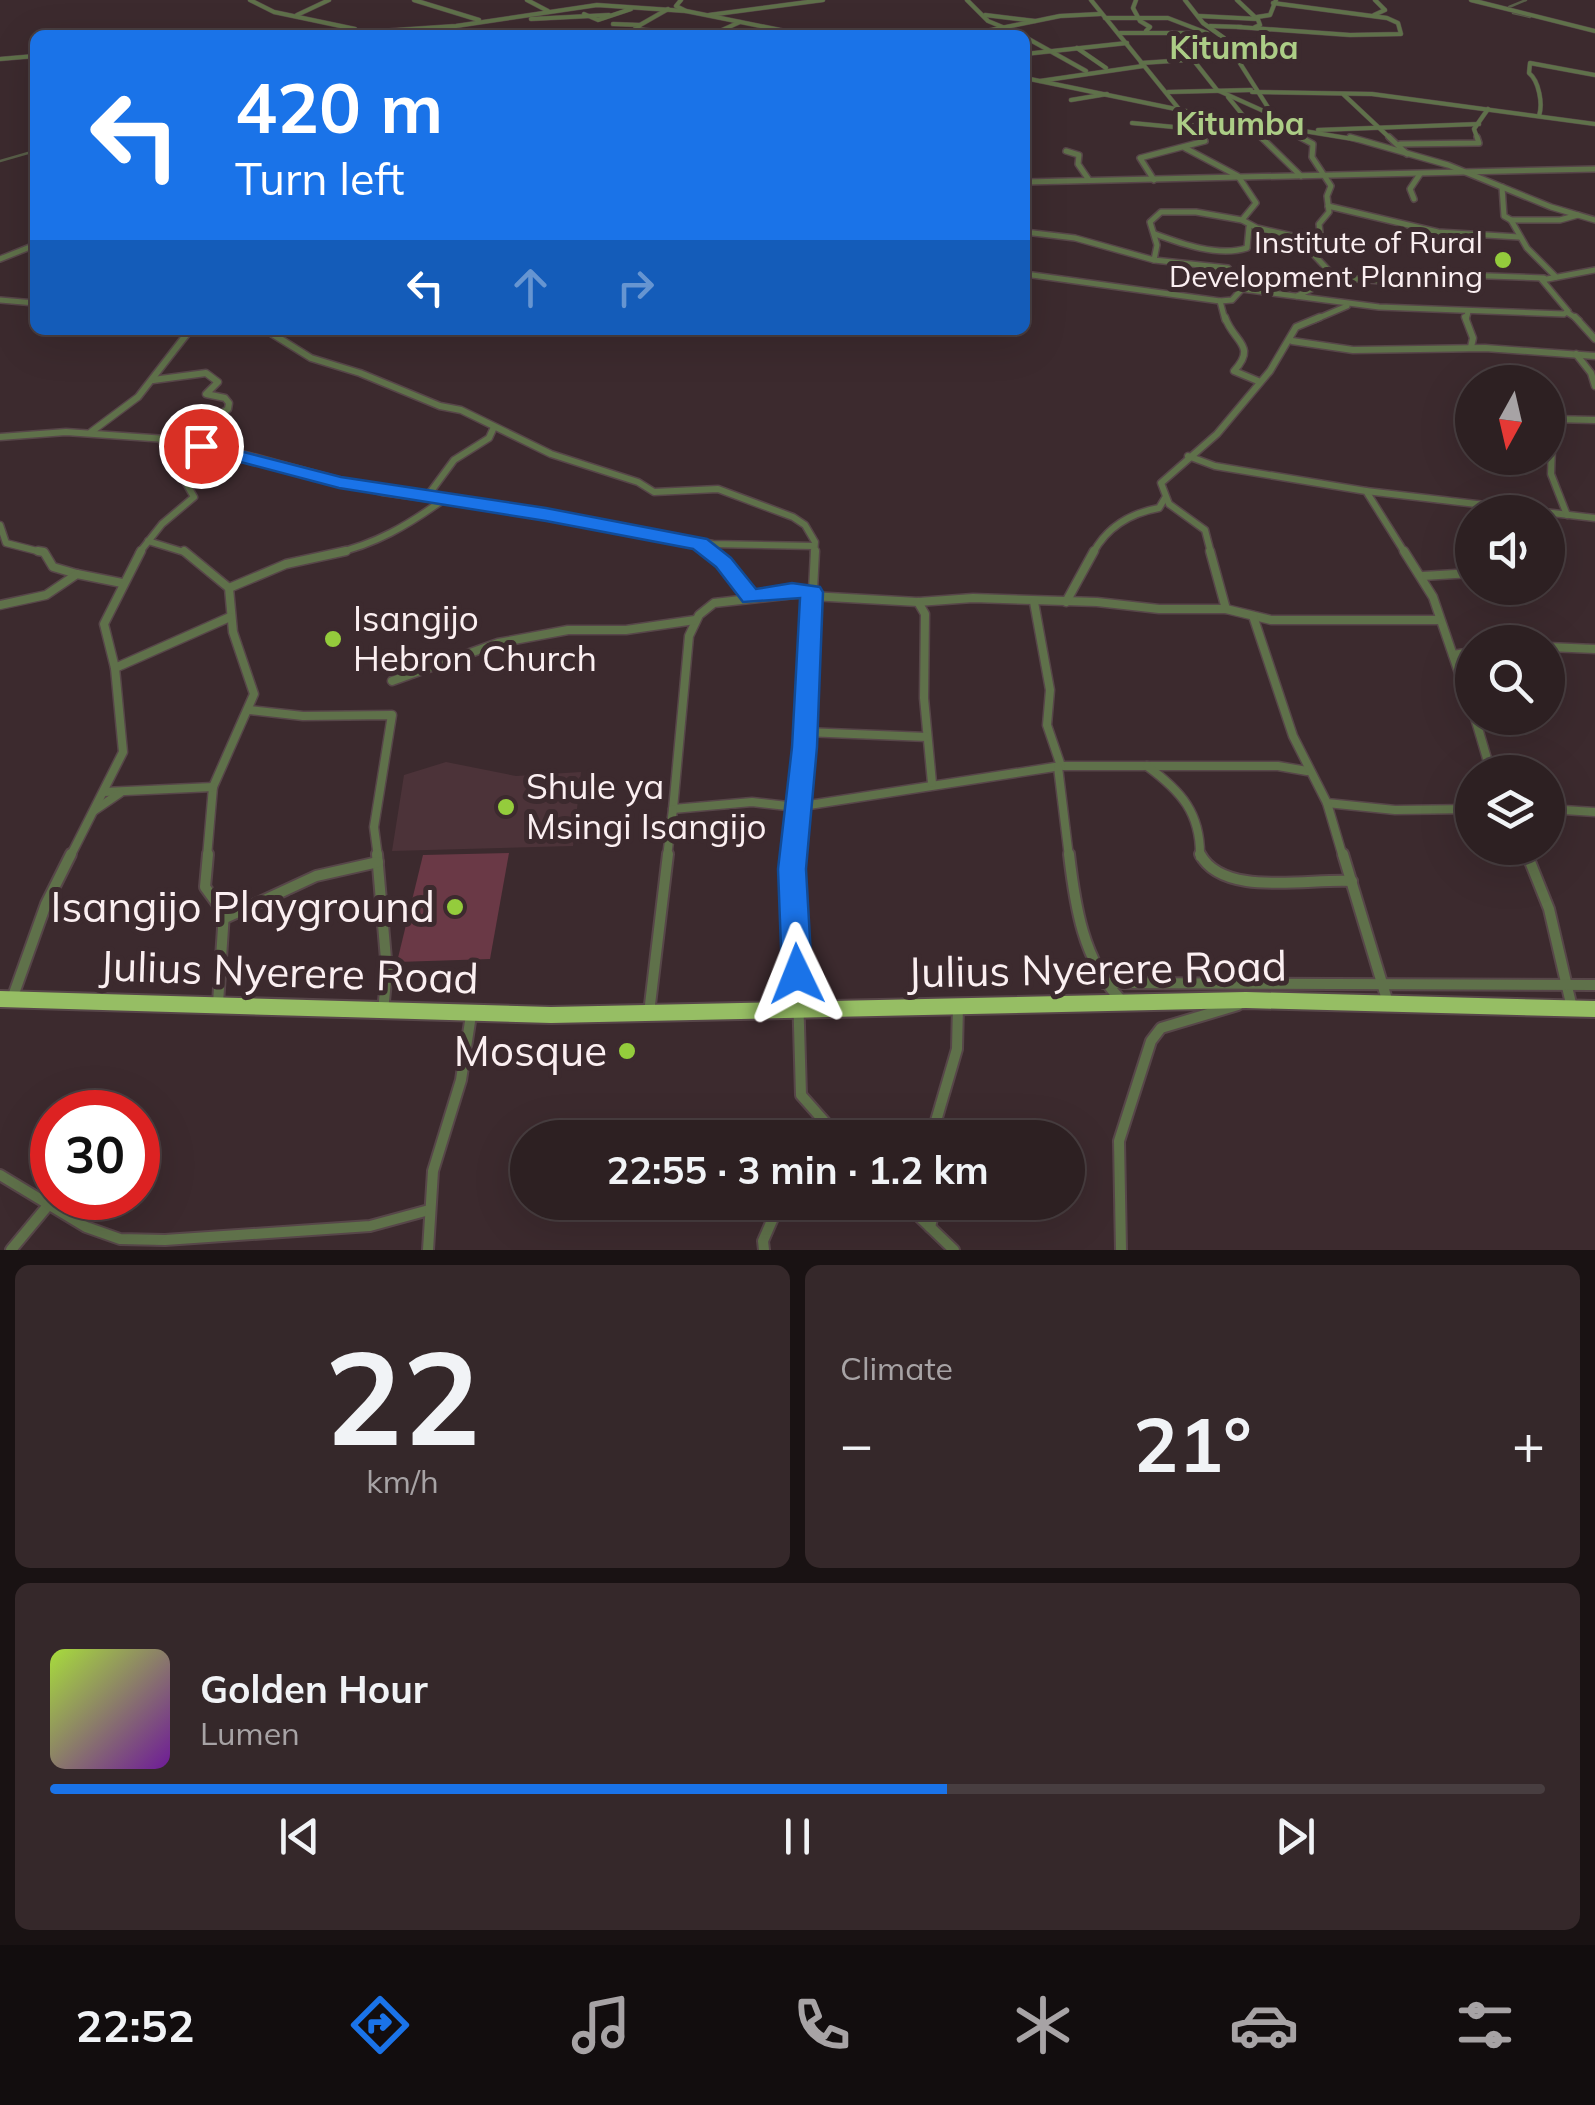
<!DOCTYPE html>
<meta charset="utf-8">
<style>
:root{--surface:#2d2022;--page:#35282a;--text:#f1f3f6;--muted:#a7a3a5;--line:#483e40;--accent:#1a73e8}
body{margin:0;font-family:Mulish,sans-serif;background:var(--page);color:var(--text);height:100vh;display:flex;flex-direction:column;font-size:38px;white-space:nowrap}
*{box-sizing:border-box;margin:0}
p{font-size:32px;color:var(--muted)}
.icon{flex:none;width:55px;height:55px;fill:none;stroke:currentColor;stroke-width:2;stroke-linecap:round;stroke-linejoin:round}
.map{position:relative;height:1250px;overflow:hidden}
.details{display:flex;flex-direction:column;gap:15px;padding:15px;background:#191213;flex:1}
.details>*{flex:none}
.top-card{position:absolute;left:30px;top:30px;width:1000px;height:305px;border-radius:15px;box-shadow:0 10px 40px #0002,0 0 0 2px var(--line);background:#1a73e8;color:#fff;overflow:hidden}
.needle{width:65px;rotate:188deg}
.buttons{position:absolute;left:1455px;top:365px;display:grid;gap:20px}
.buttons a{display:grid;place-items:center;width:110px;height:110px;border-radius:50%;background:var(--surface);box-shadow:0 10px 40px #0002,0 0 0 2px var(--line);font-size:50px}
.speed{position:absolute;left:30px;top:1090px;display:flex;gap:20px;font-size:50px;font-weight:700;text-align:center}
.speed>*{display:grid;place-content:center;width:130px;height:130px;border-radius:50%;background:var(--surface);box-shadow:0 10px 40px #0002,0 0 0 2px var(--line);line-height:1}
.speed .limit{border:15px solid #d22;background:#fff;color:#111}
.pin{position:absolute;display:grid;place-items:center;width:85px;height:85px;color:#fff;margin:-42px;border:5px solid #fff;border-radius:50%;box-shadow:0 2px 10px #0007}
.me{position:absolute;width:110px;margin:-55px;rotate:358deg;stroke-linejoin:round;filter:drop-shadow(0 0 8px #0008)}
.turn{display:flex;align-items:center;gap:35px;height:210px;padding:0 40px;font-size:45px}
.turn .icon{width:130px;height:130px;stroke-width:2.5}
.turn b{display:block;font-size:70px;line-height:85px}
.lanes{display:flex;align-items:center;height:95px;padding:0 40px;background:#0003;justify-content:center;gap:50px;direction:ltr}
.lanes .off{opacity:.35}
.big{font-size:75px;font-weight:700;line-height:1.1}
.details .card{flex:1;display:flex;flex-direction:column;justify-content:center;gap:15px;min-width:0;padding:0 35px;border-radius:15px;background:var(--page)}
.details .dial{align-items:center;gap:0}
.dial b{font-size:130px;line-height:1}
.song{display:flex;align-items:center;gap:30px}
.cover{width:120px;height:120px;border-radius:15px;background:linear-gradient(135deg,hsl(80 70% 55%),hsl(280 70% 35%))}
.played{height:10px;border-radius:5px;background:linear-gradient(90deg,var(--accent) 60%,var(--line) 60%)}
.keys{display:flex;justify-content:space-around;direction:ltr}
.heat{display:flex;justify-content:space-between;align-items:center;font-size:55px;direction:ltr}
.details .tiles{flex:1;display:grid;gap:15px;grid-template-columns:1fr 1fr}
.card:last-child{grid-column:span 2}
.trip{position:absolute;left:510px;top:1120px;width:575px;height:100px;border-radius:50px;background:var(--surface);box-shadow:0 10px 40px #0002,0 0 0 2px var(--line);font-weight:700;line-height:100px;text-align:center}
.menu{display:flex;height:160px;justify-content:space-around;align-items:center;background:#120d0e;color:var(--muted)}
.menu .icon{width:70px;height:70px}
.menu .on{color:var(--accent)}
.menu b{font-size:45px;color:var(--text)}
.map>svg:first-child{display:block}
.built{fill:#4c3339}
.green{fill:#6a3946}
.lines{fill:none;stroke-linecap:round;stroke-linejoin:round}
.stream{stroke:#585e48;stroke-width:2.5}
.minor-far4-casing{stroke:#574649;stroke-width:5}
.minor-far3-casing{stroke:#574649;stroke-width:8}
.minor-far2-casing{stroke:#574649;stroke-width:9}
.minor-far1-casing{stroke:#574649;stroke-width:11}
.minor-casing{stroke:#574649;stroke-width:14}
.tertiary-far1-casing{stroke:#574649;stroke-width:5}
.tertiary-casing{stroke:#574649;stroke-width:8}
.trunk-casing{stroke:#574649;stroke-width:4}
.minor-far4{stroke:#5f714a;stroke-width:4}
.minor-far3{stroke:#5f714a;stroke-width:5}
.minor-far2{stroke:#5f714a;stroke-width:6}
.minor-far1{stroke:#5f714a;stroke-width:8}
.minor{stroke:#5f714a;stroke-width:10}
.tertiary-far1{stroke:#5f714a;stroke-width:4}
.tertiary{stroke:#5f714a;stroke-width:5}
.trunk{fill:#96be64;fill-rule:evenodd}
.route{fill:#1a73e8;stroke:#114b97;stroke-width:2.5}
.poi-dot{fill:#94cc3c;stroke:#3c2a2e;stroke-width:4}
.labels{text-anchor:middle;stroke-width:10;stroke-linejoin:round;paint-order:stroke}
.far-poi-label{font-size:30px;fill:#fbeff1;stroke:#3c2a2e;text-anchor:end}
.far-quarter-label{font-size:32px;font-weight:bold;fill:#accd86;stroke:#3c2a2e}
.poi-label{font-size:35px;fill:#fbeff1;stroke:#3c2a2e;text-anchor:start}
.near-poi-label{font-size:42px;fill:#fbeff1;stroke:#3c2a2e;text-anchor:end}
.near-street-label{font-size:42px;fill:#fbeff1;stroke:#3c2a2e}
</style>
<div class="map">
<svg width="1595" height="1250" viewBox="0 0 1595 1250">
<rect width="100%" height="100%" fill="#3c2a2e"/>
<path class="built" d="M446,762L516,776L581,772L573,846L392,851L404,775Z"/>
<path class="green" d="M509,853L490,959L397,962L423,855Z"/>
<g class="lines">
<g class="stream">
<path d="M1509,7L1526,0"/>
<path d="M1513,13L1530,17"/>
<path d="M0,161L35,151"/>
</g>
<g class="minor-far4-casing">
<g id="minor-far4">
<path d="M250,0L274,12L355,29"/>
<path d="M414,0L479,20"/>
<path d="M527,0L548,11"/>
<path d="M967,0L988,21L1022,35"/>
<path d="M1091,0L1204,140"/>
<path d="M1136,0L1133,8L1140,21L1150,27L1146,31"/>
<path d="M1185,0L1203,23L1224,38L1269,109L1268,122"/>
<path d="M1237,0L1256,18"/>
<path d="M1471,0L1595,31"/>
<path d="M584,14L598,20L631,9"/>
<path d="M297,15L329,0"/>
<path d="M709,15L823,0"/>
<path d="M985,15L1035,21"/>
<path d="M1374,15L1385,10L1375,0"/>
<path d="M1199,16L1258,19"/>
<path d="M1105,18H1168L1207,33"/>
<path d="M531,19L609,15"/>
<path d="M613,24L640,25"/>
<path d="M1210,26L1241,27"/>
<path d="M1238,27L1350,35L1401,34L1398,23L1387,18L1273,3"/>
<path d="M1255,27L1260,25L1257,17L1270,15L1276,0"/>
<path d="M635,29L698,35"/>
<path d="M1120,33H1204"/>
<path d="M1172,33L1217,90L1268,113"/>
<path d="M321,35L456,26L597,5L686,11"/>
<path d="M632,35L640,25L668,9"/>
<path d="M711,35L740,22"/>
<path d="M967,35L1060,16L1100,14"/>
<path d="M1025,37L1086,71"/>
<path d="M1077,48L1106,68"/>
<path d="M1025,54L1127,43"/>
<path d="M0,59L35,56"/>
<path d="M1141,63L1232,57"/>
<path d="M1040,81L1143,66"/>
<path d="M1168,92L1251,90"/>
<path d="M1252,92L1372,94L1595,124"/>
<path d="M1343,94L1392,140"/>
<path d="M1228,97L1263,140"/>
<path d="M1071,100L1107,94"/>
<path d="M1539,116C1543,104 1539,81 1529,73L1530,63L1595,75"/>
<path d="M1132,123L1195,129"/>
<path d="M1287,125L1289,131L1305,140"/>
<path d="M1318,130L1479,124"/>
<path d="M1478,140L1474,129L1488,109"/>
</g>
</g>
<g class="minor-far3-casing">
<g id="minor-far3">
<path d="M1261,137L1301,176"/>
<path d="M1300,137L1313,144L1312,157L1331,186L1327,196L1329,212L1319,224L1321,241L1311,252"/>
<path d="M1389,137L1407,154"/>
<path d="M1400,144L1479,143L1477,137"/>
<path d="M1185,148L1238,176L1256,203L1242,220L1196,212H1161L1150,222L1157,245L1154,260L1228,268L1242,289L1379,307L1564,314L1568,311L1542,280L1595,270"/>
<path d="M1066,151L1079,155L1078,164L1089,180"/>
<path d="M1154,180L1140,158L1205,141L1202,137"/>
<path d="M1025,182L1595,169"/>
<path d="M1502,187L1504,216L1511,220L1527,248L1556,277"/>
<path d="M1414,199L1410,189L1420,174"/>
<path d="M1328,206L1438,232L1519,237"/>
<path d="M1242,220L1257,228L1297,237L1331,273L1332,279L1297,296"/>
<path d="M1511,220H1560L1578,215"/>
<path d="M1025,232L1075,238L1154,260"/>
<path d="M1155,234C1182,244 1218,257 1247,248L1249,227"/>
<path d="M0,259L35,245"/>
<path d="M1025,274L1220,301L1232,300L1242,289"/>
<path d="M1333,277L1380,281L1393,276L1431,274L1544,278"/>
<path d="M0,300L35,303"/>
<path d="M1220,301L1225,320"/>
<path d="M1568,313L1579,320"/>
<path d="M1314,320L1347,306"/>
<path d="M1466,320L1468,312"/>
</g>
</g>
<g class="minor-far2-casing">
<g id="minor-far2">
<path d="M1225,317C1233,342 1258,345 1234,371L1258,381"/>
<path d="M1465,317L1473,338L1471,347"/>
<path d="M1575,317L1595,339"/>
<path d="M266,330L311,358L360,373L440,406L461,410L551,454L638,482L654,492L718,489L793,517L805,525L815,542L814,553"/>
<path d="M1292,341L1353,350L1485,348L1595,356"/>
<path d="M1576,354L1591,373L1595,386"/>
<path d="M153,380L206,373L218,382L206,394L225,398L229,403L228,409L179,443"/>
<path d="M91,432L138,397L190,330"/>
<path d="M0,437L66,432L166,439L231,451L382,492L545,514L713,544L814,546"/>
<path d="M1188,456L1215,466L1366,491L1405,553"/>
<path d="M1366,491L1595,518"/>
<path d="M426,498L454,460L489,438L494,427"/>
<path d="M1567,515L1551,474L1553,419L1595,420"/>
<path d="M0,525L6,543L45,553"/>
<path d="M148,541L187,553"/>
<path d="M703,546L712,553"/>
<path d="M139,553L162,524L194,497L161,440"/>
<path d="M335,553C374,545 408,525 440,502"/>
<path d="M1093,553C1107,527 1131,513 1159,508L1165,498"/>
<path d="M1211,553L1205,530L1169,504L1161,483L1217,434L1270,371L1296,327L1320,317"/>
</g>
</g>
<g class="minor-far1-casing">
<g id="minor-far1">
<path d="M38,551L44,552L53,567L77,574"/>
<path d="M184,551L229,588L233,632L254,694L213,787L207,857"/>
<path d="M709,551L751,597"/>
<path d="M1210,551L1226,609"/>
<path d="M1404,551L1433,597L1472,711"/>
<path d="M1423,576L1472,573"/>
<path d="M229,588L286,564L346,551"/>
<path d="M812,592L714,603L699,615L689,636L673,809L752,802L796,807L1061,766H1278L1307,771"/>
<path d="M811,596L918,602L973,598L1097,602L1159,609H1226L1271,620H1440"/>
<path d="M918,602L925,614L924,698L932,783"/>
<path d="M1034,602L1050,690L1047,725L1061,766"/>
<path d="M1066,602L1094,551"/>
<path d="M0,605L46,595L77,574L122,583"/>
<path d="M1253,616L1293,736L1327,803L1395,810L1472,809"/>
<path d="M1548,647L1595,649"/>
<path d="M1453,655L1472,652"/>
<path d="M115,668L230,617"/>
<path d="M392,681L498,643L568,630H626L695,620"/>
<path d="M250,710L303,716L392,715L374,827L378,857"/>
<path d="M1475,718L1491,772"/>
<path d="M805,732L927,737"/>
<path d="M1147,766C1181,791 1201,813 1200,857"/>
<path d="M1058,767L1069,857"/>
<path d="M104,792L213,787"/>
<path d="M1327,803L1343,857"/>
<path d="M1548,809L1595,812"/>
<path d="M95,810L120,793"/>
<path d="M1524,848L1528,857"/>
<path d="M70,857L123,752L115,668L104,624L141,551"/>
<path d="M667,857L673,809"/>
<path d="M793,857L805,747L815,551"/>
</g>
</g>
<g class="minor-casing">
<g id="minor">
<path d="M208,854L205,887L224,913L218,1003"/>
<path d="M377,854L387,971L383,1011"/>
<path d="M794,854L801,1095L839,1138"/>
<path d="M1069,854C1075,906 1083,960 1120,999"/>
<path d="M1200,854C1223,898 1309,878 1352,881"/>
<path d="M1343,854L1388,1003"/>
<path d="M1527,854L1549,909L1572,1008"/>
<path d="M223,919L316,876L378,862"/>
<path d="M1104,983L1595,985"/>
<path d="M12,999L46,904L71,854"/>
<path d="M649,1013L668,854"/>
<path d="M810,1138L820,1120"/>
<path d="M931,1138L957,1049L958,1006"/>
<path d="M0,1175L86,1227L120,1239L165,1240L370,1226L429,1210"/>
<path d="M904,1202L954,1250"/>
<path d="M930,1227L936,1202"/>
<path d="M11,1250L50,1203"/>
<path d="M428,1250L433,1171L461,1080L471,1015"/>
<path d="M764,1250L763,1241L780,1202"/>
<path d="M1121,1250L1119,1141L1151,1041L1161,1028L1238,1005"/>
</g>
</g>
<g class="tertiary-far1-casing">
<g id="tertiary-far1">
<path d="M681,0L676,6L686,11L805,35"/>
<path d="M1025,78L1200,114L1359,140"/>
</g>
</g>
<g class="tertiary-casing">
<path id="tertiary" d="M1350,137L1448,165L1551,207L1595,220"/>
</g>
<g class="trunk-casing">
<path id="trunk" d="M0,991L551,1007L1246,992L1595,1001V1017L1246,1008L551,1023L0,1007Z"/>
</g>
<use href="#minor-far4" class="minor-far4"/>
<use href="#minor-far3" class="minor-far3"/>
<use href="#minor-far2" class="minor-far2"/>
<use href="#minor-far1" class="minor-far1"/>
<use href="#minor" class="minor"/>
<use href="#tertiary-far1" class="tertiary-far1"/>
<use href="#tertiary" class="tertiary"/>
<use href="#trunk" class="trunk"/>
</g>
<path class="route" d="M201,441L341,477L546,508L707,539L731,558L756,589L792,583L820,587L823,592L817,747L806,869L812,974L807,984L797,988L786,984L782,974L778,869L792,747L800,598L743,602L716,567L693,549L546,521L339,488L195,450V442Z"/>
<g class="poi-dot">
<circle cx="1503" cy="260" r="10"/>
<circle cx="333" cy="639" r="10"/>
<circle cx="506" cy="807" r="10"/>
<circle cx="455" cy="907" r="10"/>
<circle cx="627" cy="1051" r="10"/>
</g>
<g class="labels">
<g class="far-poi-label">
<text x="1483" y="253">Institute of Rural<tspan x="1483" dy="34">Development Planning</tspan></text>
</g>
<g class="far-quarter-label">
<text x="1234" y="59">Kitumba</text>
<text x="1240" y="135">Kitumba</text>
</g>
<g class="poi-label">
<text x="353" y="631">Isangijo<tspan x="353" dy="40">Hebron Church</tspan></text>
<text x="526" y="799">Shule ya<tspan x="526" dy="40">Msingi Isangijo</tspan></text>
</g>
<g class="near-poi-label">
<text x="435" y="922">Isangijo Playground</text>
<text x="607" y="1066">Mosque</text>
</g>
<g class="near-street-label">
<text transform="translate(1097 969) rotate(-1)" y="15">Julius Nyerere Road</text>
<text transform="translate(289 972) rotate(2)" y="15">Julius Nyerere Road</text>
</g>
</g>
</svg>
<div class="buttons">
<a><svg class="needle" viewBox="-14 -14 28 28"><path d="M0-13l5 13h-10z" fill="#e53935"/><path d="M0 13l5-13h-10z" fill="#a7a3a5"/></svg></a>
<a><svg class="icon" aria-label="sound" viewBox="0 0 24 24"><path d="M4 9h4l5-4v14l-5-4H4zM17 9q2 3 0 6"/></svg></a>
<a><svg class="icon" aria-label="search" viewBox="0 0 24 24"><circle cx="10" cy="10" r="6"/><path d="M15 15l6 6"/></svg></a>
<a><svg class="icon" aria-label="layers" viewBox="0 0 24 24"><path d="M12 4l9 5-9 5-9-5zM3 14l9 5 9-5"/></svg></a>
</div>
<div class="speed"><div class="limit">30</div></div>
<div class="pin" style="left:201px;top:446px;background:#d93025"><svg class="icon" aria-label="arrive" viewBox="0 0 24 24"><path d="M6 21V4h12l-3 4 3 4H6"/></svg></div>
<svg class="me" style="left:797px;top:974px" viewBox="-20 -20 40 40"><path d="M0-17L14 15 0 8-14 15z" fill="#1a73e8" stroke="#fff" stroke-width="4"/></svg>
<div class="trip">22:55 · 3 min · 1.2 km</div>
<div class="top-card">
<div class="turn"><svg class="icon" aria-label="left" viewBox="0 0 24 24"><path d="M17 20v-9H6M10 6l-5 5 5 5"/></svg><div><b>420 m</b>Turn left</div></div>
<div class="lanes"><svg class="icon" aria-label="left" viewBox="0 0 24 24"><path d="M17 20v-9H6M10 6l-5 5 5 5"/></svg><svg class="icon off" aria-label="ahead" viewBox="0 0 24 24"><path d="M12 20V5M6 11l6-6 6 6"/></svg><svg class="icon off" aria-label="right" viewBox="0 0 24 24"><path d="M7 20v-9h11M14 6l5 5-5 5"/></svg></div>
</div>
</div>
<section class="details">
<div class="tiles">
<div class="card dial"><b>22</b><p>km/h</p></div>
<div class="card"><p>Climate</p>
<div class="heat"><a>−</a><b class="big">21°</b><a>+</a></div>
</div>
<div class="card">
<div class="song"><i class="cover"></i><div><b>Golden Hour</b><p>Lumen</p></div></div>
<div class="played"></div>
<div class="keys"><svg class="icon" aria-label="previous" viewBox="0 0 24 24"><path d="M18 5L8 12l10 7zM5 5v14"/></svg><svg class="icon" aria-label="pause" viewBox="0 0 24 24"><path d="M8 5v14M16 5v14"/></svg><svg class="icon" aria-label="next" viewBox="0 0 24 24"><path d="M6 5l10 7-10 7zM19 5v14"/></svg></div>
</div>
</div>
</section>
<nav class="menu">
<b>22:52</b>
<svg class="icon on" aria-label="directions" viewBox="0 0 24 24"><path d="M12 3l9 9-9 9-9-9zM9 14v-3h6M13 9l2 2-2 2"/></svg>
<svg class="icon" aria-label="music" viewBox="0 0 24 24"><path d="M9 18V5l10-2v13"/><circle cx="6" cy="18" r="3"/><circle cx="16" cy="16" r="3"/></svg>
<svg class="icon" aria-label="phone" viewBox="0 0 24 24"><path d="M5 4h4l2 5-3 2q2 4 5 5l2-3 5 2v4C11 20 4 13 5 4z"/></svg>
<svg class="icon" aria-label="climate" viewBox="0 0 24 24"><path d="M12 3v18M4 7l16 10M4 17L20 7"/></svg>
<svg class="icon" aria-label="car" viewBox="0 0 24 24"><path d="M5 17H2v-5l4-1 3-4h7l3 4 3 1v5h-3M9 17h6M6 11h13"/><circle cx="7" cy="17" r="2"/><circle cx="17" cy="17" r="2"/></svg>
<svg class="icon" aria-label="filters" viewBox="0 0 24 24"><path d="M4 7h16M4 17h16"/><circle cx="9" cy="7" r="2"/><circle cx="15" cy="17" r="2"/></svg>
</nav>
